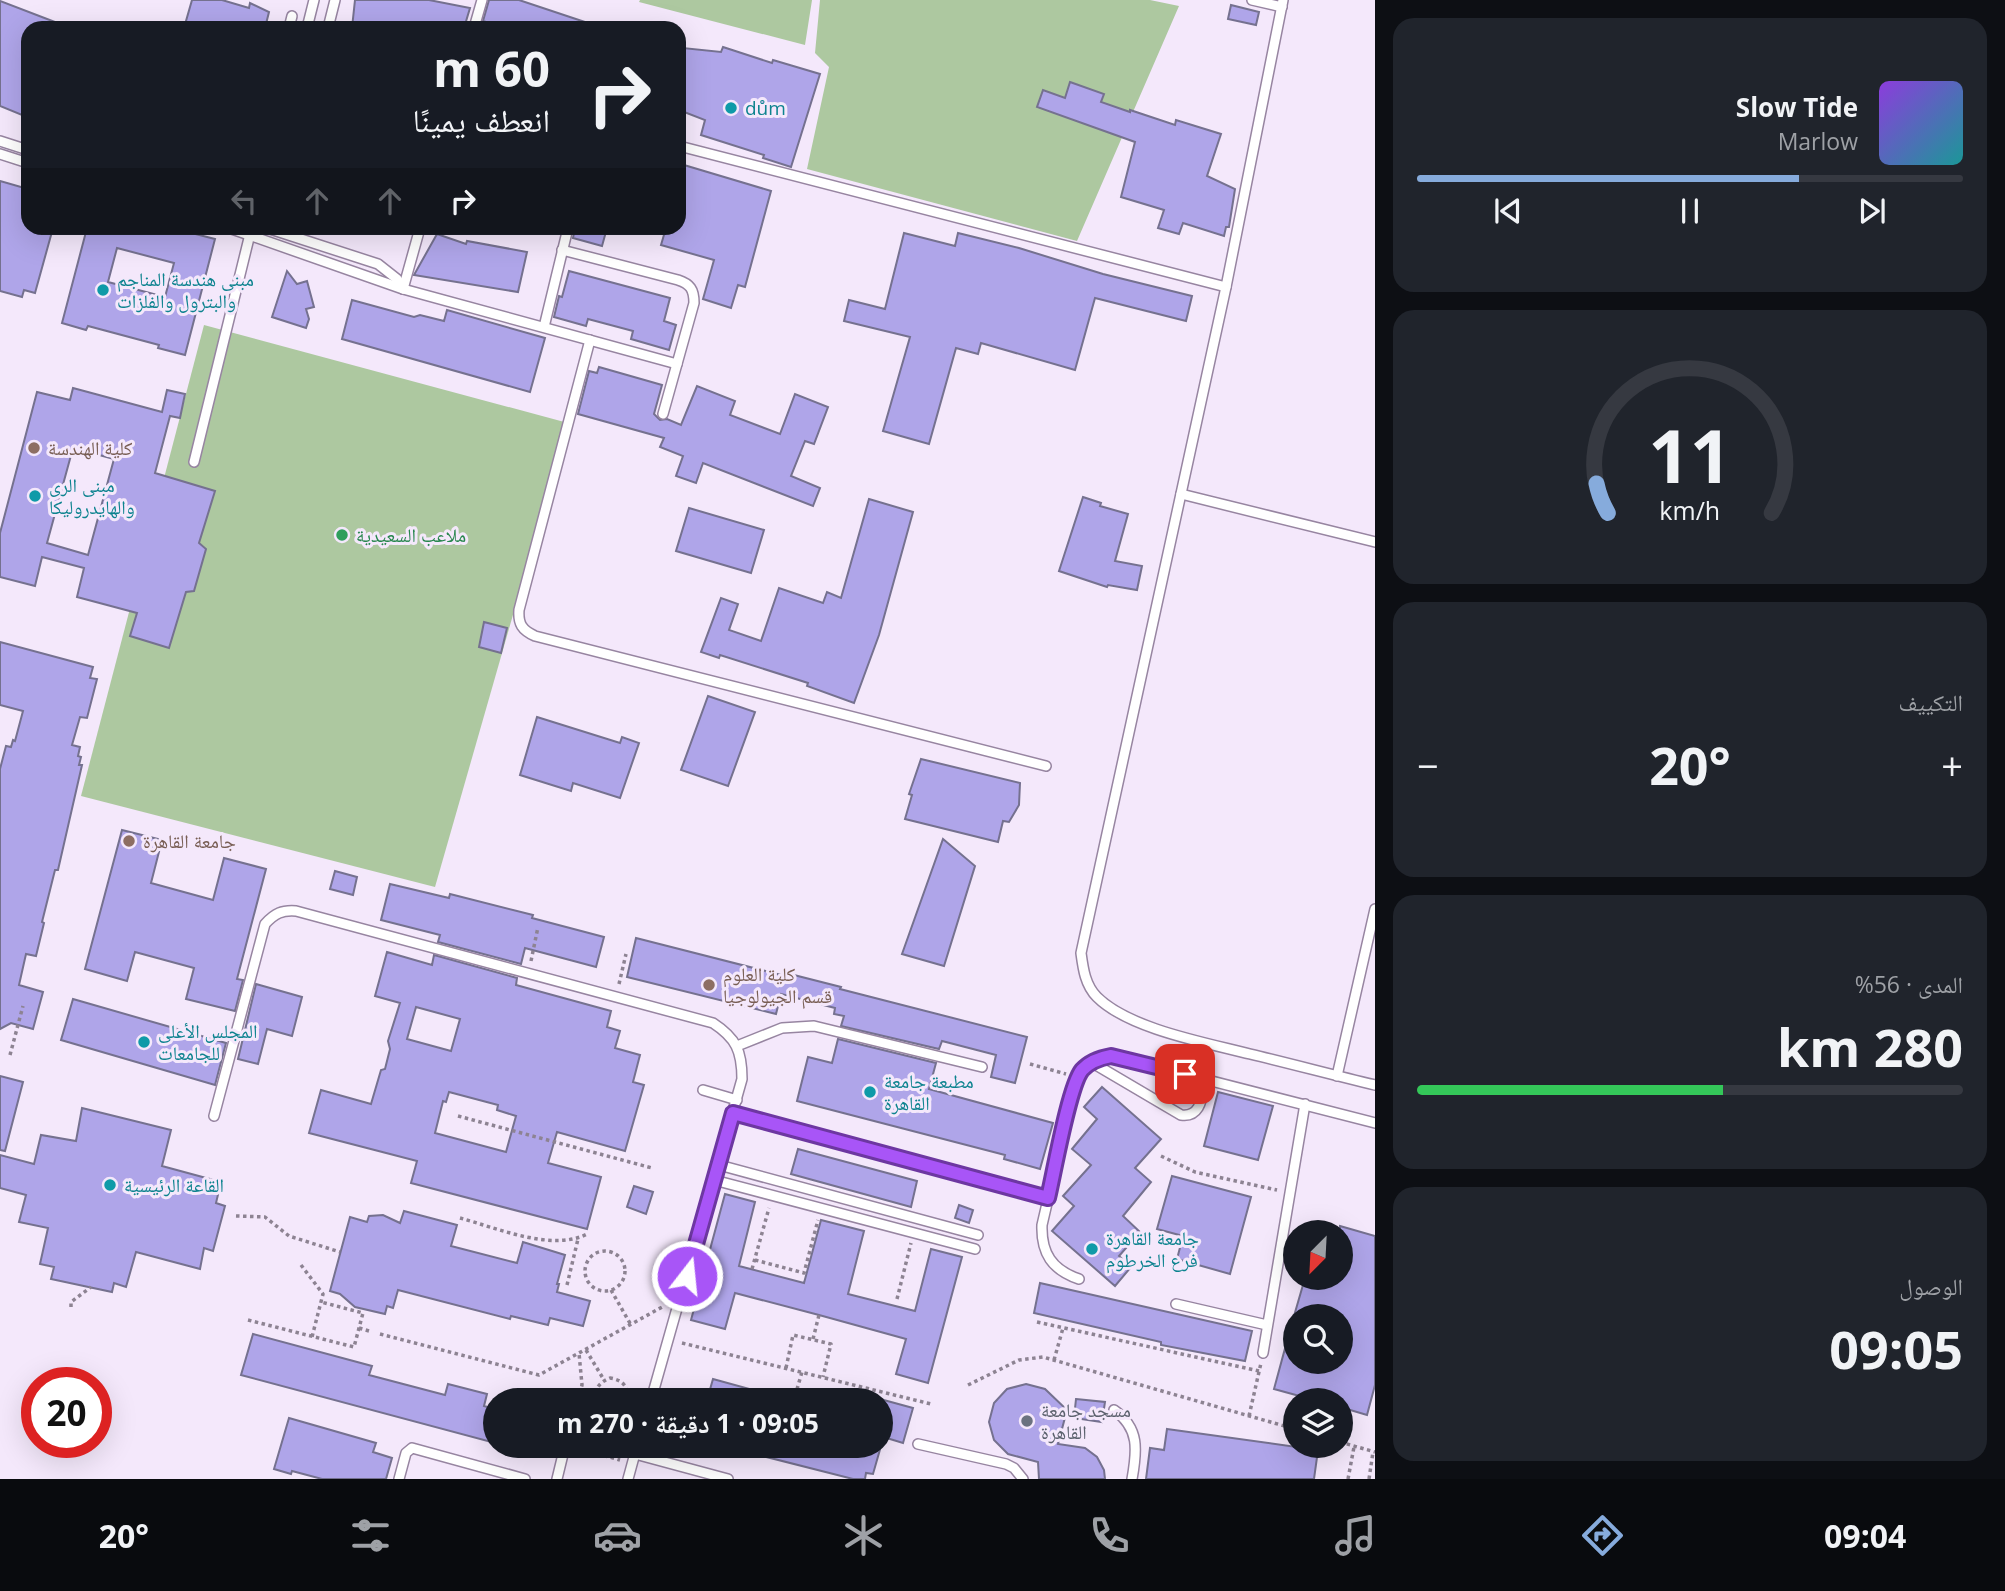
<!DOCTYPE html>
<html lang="ar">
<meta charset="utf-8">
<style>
:root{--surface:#171b24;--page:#20242c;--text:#f1f3f6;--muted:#9ea1a6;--line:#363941;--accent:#86abdc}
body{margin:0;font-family:"Open Sans","Noto Naskh Arabic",sans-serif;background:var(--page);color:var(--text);direction:rtl;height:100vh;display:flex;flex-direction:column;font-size:26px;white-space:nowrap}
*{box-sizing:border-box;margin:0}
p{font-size:23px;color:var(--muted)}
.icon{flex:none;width:38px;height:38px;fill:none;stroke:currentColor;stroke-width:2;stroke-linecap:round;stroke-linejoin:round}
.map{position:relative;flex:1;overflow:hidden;direction:ltr}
.sheet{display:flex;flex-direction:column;gap:18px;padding:18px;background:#0d0f14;width:630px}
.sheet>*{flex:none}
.top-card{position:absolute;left:21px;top:21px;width:665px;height:214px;border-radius:21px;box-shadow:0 7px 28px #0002;direction:rtl;background:#171b24;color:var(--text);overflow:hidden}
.needle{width:46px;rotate:204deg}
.fabs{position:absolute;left:1283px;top:1220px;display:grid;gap:14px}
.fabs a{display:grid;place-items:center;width:70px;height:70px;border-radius:50%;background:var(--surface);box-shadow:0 7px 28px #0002;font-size:35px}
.speed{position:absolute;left:21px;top:1367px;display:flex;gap:14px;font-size:35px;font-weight:700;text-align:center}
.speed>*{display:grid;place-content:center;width:91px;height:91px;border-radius:50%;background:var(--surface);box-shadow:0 7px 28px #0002;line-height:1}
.speed .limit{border:10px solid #d22;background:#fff;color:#111}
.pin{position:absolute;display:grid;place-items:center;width:60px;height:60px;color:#fff;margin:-30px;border-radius:14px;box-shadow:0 4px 10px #0006}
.me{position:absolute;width:77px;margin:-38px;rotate:16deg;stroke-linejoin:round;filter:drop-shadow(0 0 5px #0008)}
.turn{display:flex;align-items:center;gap:24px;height:147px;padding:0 21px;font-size:32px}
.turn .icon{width:91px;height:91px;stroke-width:2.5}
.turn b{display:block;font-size:49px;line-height:60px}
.lanes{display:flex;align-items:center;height:66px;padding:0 21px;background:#0003;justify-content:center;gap:35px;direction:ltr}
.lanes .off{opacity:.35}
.big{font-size:52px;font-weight:700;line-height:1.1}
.sheet .widget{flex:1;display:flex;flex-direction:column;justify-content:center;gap:10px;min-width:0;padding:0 24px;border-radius:21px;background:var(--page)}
.sheet .dial{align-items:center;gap:0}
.dial svg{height:182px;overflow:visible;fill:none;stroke:var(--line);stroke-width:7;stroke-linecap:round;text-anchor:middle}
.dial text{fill:var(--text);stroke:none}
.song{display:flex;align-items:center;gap:21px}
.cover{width:84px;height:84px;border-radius:10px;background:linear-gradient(135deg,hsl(270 70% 55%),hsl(180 70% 35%))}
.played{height:7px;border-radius:4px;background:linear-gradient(90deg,var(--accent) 70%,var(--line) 70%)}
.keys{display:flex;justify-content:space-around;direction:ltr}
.heat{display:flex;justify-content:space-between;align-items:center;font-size:38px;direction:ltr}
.charge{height:10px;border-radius:5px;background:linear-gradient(90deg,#34c759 56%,var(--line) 0)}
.trip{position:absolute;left:483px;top:1388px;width:410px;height:70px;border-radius:35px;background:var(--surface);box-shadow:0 7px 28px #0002;font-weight:700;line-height:70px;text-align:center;direction:rtl}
.menu{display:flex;height:112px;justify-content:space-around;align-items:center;background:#090b0e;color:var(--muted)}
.menu .icon{width:49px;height:49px}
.menu .current{color:var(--accent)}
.menu b{font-size:32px;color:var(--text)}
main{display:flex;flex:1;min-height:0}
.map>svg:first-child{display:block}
.green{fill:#adc8a0}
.building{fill:#afa5e9;stroke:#75718f;stroke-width:2;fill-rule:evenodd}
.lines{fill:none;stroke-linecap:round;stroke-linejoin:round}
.service-casing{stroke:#9785a1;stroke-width:12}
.path{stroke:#8d8392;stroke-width:3.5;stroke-dasharray:3.5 3.5;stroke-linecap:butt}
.service{stroke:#fff;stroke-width:9}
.route-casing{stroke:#6d37a1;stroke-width:18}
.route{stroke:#a855f7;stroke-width:12}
.culture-dot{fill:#0f9aa8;stroke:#f4e8fb;stroke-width:2.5}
.education-dot{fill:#8d6e63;stroke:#f4e8fb;stroke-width:2.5}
.leisure-dot{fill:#2e9e5b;stroke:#f4e8fb;stroke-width:2.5}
.worship-dot{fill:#6b7280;stroke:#f4e8fb;stroke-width:2.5}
.labels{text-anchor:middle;stroke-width:6;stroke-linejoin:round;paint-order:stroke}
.culture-label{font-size:19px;fill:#0d838f;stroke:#f4e8fb;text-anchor:start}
.education-label{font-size:19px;fill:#785e54;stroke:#f4e8fb;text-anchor:start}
.leisure-label{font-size:19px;fill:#27864d;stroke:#f4e8fb;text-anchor:start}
.worship-label{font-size:19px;fill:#5b616d;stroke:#f4e8fb;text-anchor:start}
</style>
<main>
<section class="sheet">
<div class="widget">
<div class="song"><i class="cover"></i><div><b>Slow Tide</b><p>Marlow</p></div></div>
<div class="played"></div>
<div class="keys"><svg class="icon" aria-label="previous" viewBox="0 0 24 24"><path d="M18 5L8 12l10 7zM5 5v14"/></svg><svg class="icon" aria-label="pause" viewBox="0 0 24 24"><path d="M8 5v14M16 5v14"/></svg><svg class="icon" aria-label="next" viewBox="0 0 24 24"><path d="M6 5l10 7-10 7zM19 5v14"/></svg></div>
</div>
<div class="widget dial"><svg viewBox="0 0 100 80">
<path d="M14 69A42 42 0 1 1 86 69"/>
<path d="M14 69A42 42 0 0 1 9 56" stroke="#86abdc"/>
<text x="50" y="56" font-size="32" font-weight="700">11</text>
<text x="50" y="72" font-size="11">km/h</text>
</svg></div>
<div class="widget"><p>التكييف</p>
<div class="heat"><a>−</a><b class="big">20°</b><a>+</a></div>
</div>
<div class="widget"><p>المدى · 56%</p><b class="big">280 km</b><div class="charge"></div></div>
<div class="widget"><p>الوصول</p><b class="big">09:05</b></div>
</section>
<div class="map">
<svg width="1375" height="1479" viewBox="0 0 1375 1479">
<rect width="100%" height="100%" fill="#f4e8fb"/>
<g class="green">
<path d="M640,0H812L805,45L639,2Z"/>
<path d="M820,0H1150L1179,6L1077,241L807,169L829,67L815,53Z"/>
<path d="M204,325L568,423L435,887L81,796Z"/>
</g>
<g class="building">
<path d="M192,0H222L249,8L250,3L269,12L265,28H184Z"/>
<path d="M355,0H429L470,8L464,28H352Z"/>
<path d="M489,0H519L594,25V28H504L483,21Z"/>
<path d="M0,1L68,27L28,28V101L22,115L0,106Z"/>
<path d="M1231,5L1259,12L1256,25L1228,19Z"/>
<path d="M723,47L772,63L773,60L820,74L791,167L763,158L764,155L701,135L705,120L679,110V60L683,48L721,52Z"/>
<path d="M1070,82L1104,94L1101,102L1130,112V110L1175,125L1176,120L1221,134L1207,176L1235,189L1229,227H1226L1224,236L1183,223L1179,234L1158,228L1164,210L1121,197L1135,142L1037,107L1043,90L1065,98Z"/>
<path d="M684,165L771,191L745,287L738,285L731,308L703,299L714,260L661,245L666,228H679V182Z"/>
<path d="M0,181L28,189V228H53L35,293L24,290L22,297L0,291Z"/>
<path d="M87,228H172L215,239L185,355L158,348L159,345L88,326L86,330L62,323ZM117,248L174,263L165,297L108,282Z"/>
<path d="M575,228H607L602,246L573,238Z"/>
<path d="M904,233L955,246L958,233L1019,248L1103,274L1192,296L1186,321L1095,298L1075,370L981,343L978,354L956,348L929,444L883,431L910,337L844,321L849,300L885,309Z"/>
<path d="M437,234L466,244L467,241L527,252L518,292L414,275Z"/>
<path d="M287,271L297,284L307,281L314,307L306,309L309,319L306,328L272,317Z"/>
<path d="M569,271L670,298L664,321L676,325L669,350L631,339L633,331L588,319L586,326L554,317L559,296L562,297Z"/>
<path d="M352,300L414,317L420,315L444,321L447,310L545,338L530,392L342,339Z"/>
<path d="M599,367L662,385L654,414L660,420L667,419L681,425L697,386L735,401L730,415L780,434L795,394L828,407L814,444L805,441L791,476L820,488L813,506L703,463L696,483L676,476L683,456L660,447L664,438L578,414L589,371L597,373Z"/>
<path d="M73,388L162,412L167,390L185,394L180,418L170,416L155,473L215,491L199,543L206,549L194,591L186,592L169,648L130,636L137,613L77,597L84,568L42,557L35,586L0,577V533L37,392L70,400ZM73,448L114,459L88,555L47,543Z"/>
<path d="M1083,497L1101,503L1100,506L1128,514L1115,561L1142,566L1137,590L1108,585L1107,587L1059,571Z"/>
<path d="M869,499L913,512L879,635L854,703L807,686L808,683L720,655L719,658L701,652L721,598L738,604L729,630L761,641L779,588L823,603L827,592L841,598Z"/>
<path d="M689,508L764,530L751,573L676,551Z"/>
<path d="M484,622L507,628L501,653L479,647Z"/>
<path d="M0,642L93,667L90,678L97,679L87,718L80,717L72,745L80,747L78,756L81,757L79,765H82L58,870H55L42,922L44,923L36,956L26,954L19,985L43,992L33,1029L11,1023L0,1029V769L6,746L11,747L13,740L15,741L23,711L0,705Z"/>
<path d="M708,696L755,712L728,786L681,770Z"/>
<path d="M537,717L620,743L622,737L639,743L620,798L573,783L571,791L520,775Z"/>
<path d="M921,759L1020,783L1019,805L1009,822L1003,821L998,842L905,819L912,795L909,794Z"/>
<path d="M122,830L162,840L151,883L213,900L224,858L266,869L237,979L243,980L235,1011L186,999L194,968L135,952L127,981L85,969Z"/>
<path d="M943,839L975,866L944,966L902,954Z"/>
<path d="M335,871L357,877L353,895L330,889Z"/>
<path d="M390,884L449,898L450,894L533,915L532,918L604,937L596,967L525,948L521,964L438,942L440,935L381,920Z"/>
<path d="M636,938L785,976L786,973L841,987L840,989L1027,1037L1015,1083L991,1077L996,1055L942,1041L939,1049L841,1026L844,1016L834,1014L835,1008L781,994L776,1014L627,977Z"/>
<path d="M387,952L432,965L434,955L517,978L516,985L611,1011L607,1027L620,1031L615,1048L640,1055L633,1082L644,1085L625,1151L557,1132L548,1163L601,1177L587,1229L411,1183L417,1161L309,1133L321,1090L371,1104L381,1070L385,1069L390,1049L388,1041L400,1003L375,996ZM416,1007L460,1019L451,1051L407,1039ZM449,1092L498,1105L497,1110L516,1116L506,1152L435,1133L443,1101L446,1102Z"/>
<path d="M256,984L302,997L292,1036L267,1029L258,1064L238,1059Z"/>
<path d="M73,999L226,1043L215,1085L61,1040Z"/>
<path d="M838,1039L936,1063L929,1089L1053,1123L1040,1169L1004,1159L1005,1155L797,1101L808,1057L832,1063Z"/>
<path d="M0,1076L23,1082L5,1151L0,1150Z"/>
<path d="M1102,1087L1161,1139L1135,1168L1151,1182L1123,1216L1140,1232L1119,1256L1131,1267L1115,1286L1052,1231L1074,1206L1063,1196L1091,1165L1072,1149L1097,1119L1084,1107Z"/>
<path d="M1218,1092L1273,1106L1258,1160L1204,1146Z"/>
<path d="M82,1108L171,1130L162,1166L221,1182L216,1203L225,1206L213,1251L204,1248L200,1269L136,1252L126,1287L114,1283L112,1292L51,1279L54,1267L40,1264L48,1228L19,1222L26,1195L0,1188V1155L34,1164L41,1135L76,1141Z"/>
<path d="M798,1149L917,1181L911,1207L791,1174Z"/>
<path d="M1172,1176L1251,1197L1230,1274L1177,1259L1183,1236L1157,1229Z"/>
<path d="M634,1186L653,1192L646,1214L627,1207Z"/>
<path d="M725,1194L755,1202L739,1266L804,1283L821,1220L864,1231L848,1294L915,1311L931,1249L962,1257L928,1383L896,1374L906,1339L819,1315L735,1293L725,1329L691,1320Z"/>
<path d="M959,1205L973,1210L969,1223L955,1218Z"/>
<path d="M404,1211L457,1225L451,1246L517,1263L523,1242L565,1255L557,1284H559L557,1292L590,1301L583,1326L550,1318L548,1325L511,1316L510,1319L398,1290L393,1308L387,1306L385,1314L355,1307L340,1294L330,1291L350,1217L367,1222L369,1216L383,1215L400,1223Z"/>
<path d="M1340,1226L1375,1236V1385L1367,1415L1340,1407V1400H1314L1274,1389L1290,1330L1295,1331V1362H1340V1316H1294L1305,1278H1340Z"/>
<path d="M1040,1283L1252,1331L1245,1361L1161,1345V1342L1034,1313Z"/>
<path d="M253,1334L372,1366L369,1375L445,1395L448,1384L487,1394L484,1406L495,1409V1443L241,1375Z"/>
<path d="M713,1379L771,1395V1400H707Z"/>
<path d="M1026,1384L1045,1389L1067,1410L1058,1444L1085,1448L1097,1457L1104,1470L1105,1479H1039L1038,1462L1008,1454L994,1440L989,1422L994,1403L1007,1389Z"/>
<path d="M880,1399L913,1408L903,1443L880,1436Z"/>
<path d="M1076,1399L1105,1402L1102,1422L1074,1418Z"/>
<path d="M289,1418L376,1443L373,1452L392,1458L386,1479H322L292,1471L291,1474L274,1469Z"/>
<path d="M1167,1429L1318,1450L1314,1479H1146L1150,1448L1164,1450Z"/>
<path d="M740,1446H881L873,1474L866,1473L865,1479H853L739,1450Z"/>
</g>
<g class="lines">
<g class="service-casing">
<g id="service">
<path d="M1252,0L1282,7"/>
<path d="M1283,0L1226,287L1081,953C1083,968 1085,985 1097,997C1129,1029 1207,1043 1250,1054C1292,1064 1333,1075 1375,1085"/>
<path d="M289,28L292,16"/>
<path d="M307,28L314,0"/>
<path d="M328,28L335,0"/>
<path d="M474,28L482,0"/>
<path d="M0,141L28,150"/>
<path d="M679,146L1226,287"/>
<path d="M0,154L28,163"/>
<path d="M229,228L403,289L677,364"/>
<path d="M267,228L378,264L397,279L403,289"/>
<path d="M562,250L678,280C690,284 694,289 694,303L663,414"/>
<path d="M403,289L420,228"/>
<path d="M544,327L568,228"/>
<path d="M590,340L519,610C518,624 522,630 535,636L1046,766"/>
<path d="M194,462L250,234"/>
<path d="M1181,494L1375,542"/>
<path d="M737,1046L782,1028L814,1026L982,1067"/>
<path d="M1091,1062L1181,1115C1202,1118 1202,1095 1206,1079"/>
<path d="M1337,1076L1375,909"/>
<path d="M703,1090L737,1100"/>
<path d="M733,1113L1048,1198"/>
<path d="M214,1116L265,924C275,913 282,910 296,911L713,1023C736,1038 742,1051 742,1079L651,1400"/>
<path d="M719,1165L978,1235"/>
<path d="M714,1180L975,1249"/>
<path d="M1079,1279C1052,1270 1041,1253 1042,1225L1074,1087C1082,1064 1098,1054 1122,1058L1375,1123"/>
<path d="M1176,1304L1267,1325"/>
<path d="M1263,1353L1305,1104"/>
<path d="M1114,1410C1140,1428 1137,1451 1132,1479"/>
<path d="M918,1444L1006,1464L1014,1468L1023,1479"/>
<path d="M635,1454L728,1479"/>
<path d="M399,1479L406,1453L412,1448L525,1479"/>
<path d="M557,1479L565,1446"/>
<path d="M628,1479L637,1446"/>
</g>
</g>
<g class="path">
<path d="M531,961L538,927"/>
<path d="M619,984L626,954"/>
<path d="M10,1055L23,1006"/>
<path d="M1030,1064L1066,1074"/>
<path d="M458,1116L652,1168"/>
<path d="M1161,1156L1195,1172L1277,1190"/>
<path d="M236,1216L265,1217L289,1236L340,1252"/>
<path d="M460,1218C497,1228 552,1252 587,1234"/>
<circle cx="605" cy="1271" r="20"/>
<path d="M755,1260L804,1273L818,1220"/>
<path d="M301,1265L323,1294L312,1337"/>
<path d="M752,1269L769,1208"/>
<path d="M567,1285L578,1239"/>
<path d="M611,1290L631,1325"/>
<path d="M897,1299L911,1243"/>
<path d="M71,1307V1302L91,1287"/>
<path d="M248,1320L354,1347L363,1313L321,1302"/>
<path d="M1037,1322L1259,1371"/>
<path d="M359,1328L369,1331"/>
<path d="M380,1334L539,1375L664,1306"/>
<path d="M813,1339L819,1315"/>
<path d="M682,1343L931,1404"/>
<path d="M586,1350L604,1380"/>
<path d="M1054,1360L1063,1328"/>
<path d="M786,1368L793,1335L831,1344L823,1377"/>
<path d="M968,1385L1019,1360L1043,1357L1295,1429"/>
<path d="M795,1396L802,1372"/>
<path d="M578,1400L582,1385L579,1353"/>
<path d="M597,1400C593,1389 600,1382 610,1378C623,1380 629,1387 627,1400"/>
<path d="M1249,1416L1261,1363"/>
<path d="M1340,1442L1375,1452"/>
<path d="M577,1448L620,1460"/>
<path d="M1348,1479L1354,1447"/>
<path d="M1369,1479L1373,1452"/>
</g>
<use href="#service" class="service"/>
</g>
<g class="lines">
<g class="route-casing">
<path id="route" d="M687,1276L733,1113L1048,1198C1054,1173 1069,1086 1082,1070C1090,1061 1100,1058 1111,1056L1185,1074"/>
</g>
<use href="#route" class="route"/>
</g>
<g class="culture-dot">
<circle cx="731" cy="108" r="7"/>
<circle cx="103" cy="290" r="7"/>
<circle cx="35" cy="496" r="7"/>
<circle cx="144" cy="1042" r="7"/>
<circle cx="870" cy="1092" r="7"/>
<circle cx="110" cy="1185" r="7"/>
<circle cx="1092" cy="1249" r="7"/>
</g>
<g class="education-dot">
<circle cx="34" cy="448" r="7"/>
<circle cx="129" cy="841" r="7"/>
<circle cx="709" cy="985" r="7"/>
</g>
<circle class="leisure-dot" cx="342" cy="535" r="7"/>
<circle class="worship-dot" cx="1027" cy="1421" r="7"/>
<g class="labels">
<g class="culture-label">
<text x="745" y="115">dům</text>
<text x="117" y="286">مبنى هندسة المناجم<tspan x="117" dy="22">والبترول والفلزات</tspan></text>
<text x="49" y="492">مبنى الرى<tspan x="49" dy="22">والهايدروليكا</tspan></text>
<text x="158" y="1038">المجلس الأعلى<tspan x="158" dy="22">للجامعات</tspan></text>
<text x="884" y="1088">مطبعة جامعة<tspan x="884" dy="22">القاهرة</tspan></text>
<text x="124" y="1192">القاعة الرئيسية</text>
<text x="1106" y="1245">جامعة القاهرة<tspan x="1106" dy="22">فرع الخرطوم</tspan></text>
</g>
<g class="education-label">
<text x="48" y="455">كلية الهندسة</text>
<text x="143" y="848">جامعة القاهرة</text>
<text x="723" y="981">كلية العلوم<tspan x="723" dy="22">قسم الجيولوجيا</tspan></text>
</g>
<g class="leisure-label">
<text x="356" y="542">ملاعب السعيدية</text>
</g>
<g class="worship-label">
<text x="1041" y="1417">مسجد جامعة<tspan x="1041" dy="22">القاهرة</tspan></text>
</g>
</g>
</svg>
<div class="fabs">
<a><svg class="needle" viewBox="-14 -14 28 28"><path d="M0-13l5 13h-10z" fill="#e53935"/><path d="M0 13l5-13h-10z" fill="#9ea1a6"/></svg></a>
<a><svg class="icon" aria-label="search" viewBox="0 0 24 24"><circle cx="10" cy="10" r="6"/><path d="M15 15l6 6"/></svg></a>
<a><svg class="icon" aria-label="layers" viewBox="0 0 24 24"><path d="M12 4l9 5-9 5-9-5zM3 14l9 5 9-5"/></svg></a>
</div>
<div class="speed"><div class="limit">20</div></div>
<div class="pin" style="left:1185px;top:1074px;background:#d93025"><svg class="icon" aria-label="arrive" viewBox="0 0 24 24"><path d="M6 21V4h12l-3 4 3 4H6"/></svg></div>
<svg class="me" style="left:687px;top:1276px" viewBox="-20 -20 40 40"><circle r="17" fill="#a855f7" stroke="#fff" stroke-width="3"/><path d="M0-11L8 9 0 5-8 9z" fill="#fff"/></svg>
<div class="trip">09:05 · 1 دقيقة · 270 m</div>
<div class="top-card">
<div class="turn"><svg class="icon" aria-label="right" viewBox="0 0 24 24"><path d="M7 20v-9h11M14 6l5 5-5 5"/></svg><div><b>60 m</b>انعطف يمينًا</div></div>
<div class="lanes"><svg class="icon off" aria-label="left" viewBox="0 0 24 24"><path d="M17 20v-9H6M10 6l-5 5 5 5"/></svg><svg class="icon off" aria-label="ahead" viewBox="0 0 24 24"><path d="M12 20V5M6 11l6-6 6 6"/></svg><svg class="icon off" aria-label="ahead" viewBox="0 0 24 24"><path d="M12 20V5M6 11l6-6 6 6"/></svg><svg class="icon" aria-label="right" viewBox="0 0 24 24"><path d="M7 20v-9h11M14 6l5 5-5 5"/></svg></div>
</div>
</div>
</main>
<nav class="menu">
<b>09:04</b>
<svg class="icon current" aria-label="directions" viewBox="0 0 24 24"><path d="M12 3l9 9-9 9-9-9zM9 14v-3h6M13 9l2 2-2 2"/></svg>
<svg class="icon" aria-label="music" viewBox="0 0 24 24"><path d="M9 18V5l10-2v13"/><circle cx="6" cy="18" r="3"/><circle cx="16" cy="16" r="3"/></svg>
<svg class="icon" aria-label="phone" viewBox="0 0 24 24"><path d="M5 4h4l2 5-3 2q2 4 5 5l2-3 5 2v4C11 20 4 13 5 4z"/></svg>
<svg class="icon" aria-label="climate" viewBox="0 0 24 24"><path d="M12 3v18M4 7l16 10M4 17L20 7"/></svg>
<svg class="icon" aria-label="car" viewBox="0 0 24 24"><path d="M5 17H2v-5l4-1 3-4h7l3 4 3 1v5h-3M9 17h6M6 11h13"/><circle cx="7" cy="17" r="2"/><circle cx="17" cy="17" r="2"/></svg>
<svg class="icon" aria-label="filters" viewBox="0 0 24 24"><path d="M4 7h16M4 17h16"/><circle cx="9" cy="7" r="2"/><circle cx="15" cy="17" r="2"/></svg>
<b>20°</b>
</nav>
